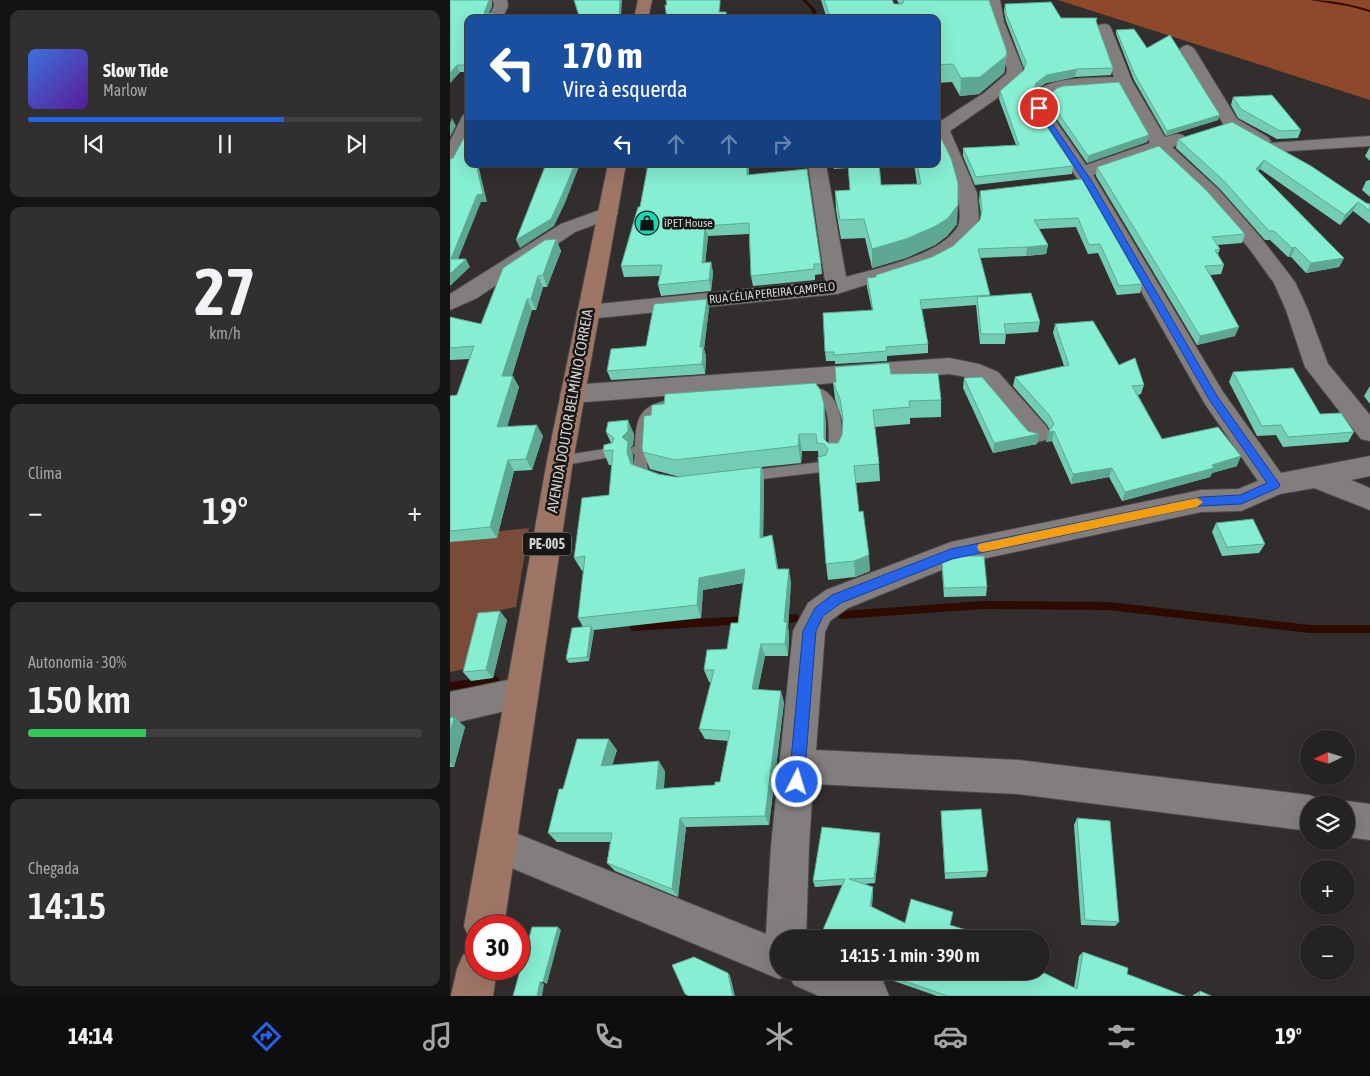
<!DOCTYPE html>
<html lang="pt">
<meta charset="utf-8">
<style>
:root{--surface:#252222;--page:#312f2f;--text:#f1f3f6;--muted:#a3a4a5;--line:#423f40;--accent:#2563eb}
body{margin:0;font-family:"Asap Condensed",sans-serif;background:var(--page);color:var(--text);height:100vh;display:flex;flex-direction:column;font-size:19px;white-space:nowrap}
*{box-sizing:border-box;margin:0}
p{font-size:16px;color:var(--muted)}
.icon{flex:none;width:28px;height:28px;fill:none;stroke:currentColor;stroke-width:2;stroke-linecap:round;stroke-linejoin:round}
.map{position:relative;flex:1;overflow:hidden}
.details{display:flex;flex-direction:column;gap:10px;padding:10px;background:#141313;width:450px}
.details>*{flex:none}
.hud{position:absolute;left:15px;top:15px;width:475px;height:152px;border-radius:10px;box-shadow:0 5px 20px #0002,0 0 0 1px var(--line);background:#1a4fa0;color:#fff;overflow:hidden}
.needle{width:32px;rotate:266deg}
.tools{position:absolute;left:850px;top:730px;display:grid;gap:10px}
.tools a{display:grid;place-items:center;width:55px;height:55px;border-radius:50%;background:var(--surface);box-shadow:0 5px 20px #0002,0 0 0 1px var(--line);font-size:25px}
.speed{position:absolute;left:15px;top:915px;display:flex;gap:10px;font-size:25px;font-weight:700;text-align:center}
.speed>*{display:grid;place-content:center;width:65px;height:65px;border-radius:50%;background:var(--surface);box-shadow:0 5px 20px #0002,0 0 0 1px var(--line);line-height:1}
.speed .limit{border:8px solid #d22;background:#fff;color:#111}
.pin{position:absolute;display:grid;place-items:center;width:42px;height:42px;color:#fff;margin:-21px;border:2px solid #fff;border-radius:50%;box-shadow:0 1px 5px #0007}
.me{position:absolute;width:55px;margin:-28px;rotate:5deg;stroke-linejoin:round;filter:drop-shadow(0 0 4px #0008)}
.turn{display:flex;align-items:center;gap:18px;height:105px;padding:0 15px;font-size:22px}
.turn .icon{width:65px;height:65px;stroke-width:2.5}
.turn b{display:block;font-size:35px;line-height:42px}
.lanes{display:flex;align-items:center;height:48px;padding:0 15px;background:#0003;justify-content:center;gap:25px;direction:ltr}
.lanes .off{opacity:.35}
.big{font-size:38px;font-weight:600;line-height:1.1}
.details .card{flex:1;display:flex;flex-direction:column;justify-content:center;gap:8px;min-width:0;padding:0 18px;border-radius:10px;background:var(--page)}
.details .dial{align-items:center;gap:0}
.dial b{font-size:65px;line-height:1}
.song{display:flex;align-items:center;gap:15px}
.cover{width:60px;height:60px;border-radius:8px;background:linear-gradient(135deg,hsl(220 70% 55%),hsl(270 70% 35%))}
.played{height:5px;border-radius:2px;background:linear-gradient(90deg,var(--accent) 65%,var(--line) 65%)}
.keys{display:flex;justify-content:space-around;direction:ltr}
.heat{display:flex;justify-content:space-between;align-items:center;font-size:28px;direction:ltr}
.charge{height:8px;border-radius:4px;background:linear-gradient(90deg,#34c759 30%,var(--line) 0)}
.trip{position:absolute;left:320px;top:930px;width:280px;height:50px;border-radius:25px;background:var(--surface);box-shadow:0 5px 20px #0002,0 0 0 1px var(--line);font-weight:600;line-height:50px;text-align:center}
.menu{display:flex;height:80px;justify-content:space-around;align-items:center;background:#0f0e0e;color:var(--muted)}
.menu .icon{width:35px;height:35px}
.menu .current{color:var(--accent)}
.menu b{font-size:22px;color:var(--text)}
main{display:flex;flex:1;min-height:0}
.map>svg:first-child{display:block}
.green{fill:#7b4b39}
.forest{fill:#90482b}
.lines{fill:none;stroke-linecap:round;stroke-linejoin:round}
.stream{fill:#2e0a00;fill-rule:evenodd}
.lane-casing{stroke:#4d4b4a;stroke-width:2}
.street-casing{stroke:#4d4b4a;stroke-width:2}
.primary-casing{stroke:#4d4b4a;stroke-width:2}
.lane{fill:#827e7d;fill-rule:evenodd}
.street{fill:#827e7d;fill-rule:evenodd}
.primary{fill:#9f7666;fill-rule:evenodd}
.wall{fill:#73cdb5}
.shaded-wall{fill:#5ea793}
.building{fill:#86eed2;stroke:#5ea793}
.route{fill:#2563eb;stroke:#184099}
.slow{fill:#f59e0b}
.labels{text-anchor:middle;stroke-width:5;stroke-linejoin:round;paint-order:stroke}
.far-poi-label{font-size:12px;fill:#d4d2d2;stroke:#181716;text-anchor:start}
.far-street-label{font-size:12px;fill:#d4d2d2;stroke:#181716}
.shield{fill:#181716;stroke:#9c9a9a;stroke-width:1}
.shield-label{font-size:14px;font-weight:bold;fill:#d4d2d2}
.street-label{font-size:15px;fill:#d4d2d2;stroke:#181716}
</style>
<main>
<section class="details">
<div class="card">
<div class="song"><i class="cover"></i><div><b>Slow Tide</b><p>Marlow</p></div></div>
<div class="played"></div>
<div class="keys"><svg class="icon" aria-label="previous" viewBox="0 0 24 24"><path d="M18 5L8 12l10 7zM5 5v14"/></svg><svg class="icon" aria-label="pause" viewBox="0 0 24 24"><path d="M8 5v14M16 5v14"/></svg><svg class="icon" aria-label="next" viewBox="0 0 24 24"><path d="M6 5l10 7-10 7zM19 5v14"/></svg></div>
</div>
<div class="card dial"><b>27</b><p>km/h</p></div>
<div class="card"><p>Clima</p>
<div class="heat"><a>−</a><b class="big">19°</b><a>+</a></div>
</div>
<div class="card"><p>Autonomia · 30%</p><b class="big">150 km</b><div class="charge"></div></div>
<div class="card"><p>Chegada</p><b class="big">14:15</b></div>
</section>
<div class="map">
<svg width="920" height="996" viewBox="0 0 920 996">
<rect width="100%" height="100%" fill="#312e2d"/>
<path class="green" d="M79,528L66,607L41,612L34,665L0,672V536Z"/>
<path class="forest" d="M608,0H920V100Z"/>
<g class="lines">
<g class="stream">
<path d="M352,0H356L365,9L368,19H364L361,9Z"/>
<path d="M860,0C881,0 900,4 920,10V12L898,6Z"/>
<path d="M534,601L659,602L860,625H920V633H860L659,610L534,609L392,619L389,618L388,615L389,612L392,611Z"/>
<path d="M345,614L348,615L349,618L348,621C342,623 331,624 325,622L324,619L325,616Z"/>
<path d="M297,616L300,617L301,620L300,623L297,624L184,631L181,630L180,627L181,624L184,623Z"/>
<path d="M45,676L48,677L49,680L48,683L45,684L0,690V682Z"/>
</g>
<g class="lane-casing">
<g id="lane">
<path d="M486,115L490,117L495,129L494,131L487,129Z"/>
<path d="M363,387C394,391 393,431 392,455L390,458H380L378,455C379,437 382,407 366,396H353L347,392L349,389Z"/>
<path d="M219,400L225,404L223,407L203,415L198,428L197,465L198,470L208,474L210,478L208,482L203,483L188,477L183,465L185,455L179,451L181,448L185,446C186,418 189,406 219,400Z"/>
<path d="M161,448L166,450L168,453L166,456L110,466L105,465L103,461L105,457L110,456Z"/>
<path d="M371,462L376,463L378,467L376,471L371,472L296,481L291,480L289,476L291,472L296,471Z"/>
</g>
</g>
<g class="street-casing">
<g id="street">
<path d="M43,0H57L58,6L52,19H38L44,6Z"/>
<path d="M536,0H550L554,22L573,69L572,76L546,99L500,131L527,193L529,219L524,233L501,254L481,264L387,294L138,319L130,317L127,312L130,307L138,305L375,281L358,164H376L396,277C428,268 488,256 507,228C512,220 509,202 507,193C502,168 486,152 486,124L534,93L556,74L557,69L540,22Z"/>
<path d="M654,24L659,25L661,28L682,81L715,137L727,134L733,135L736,139L733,143L722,147L769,190L812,239L845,282L858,310L878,364L920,415V441L911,439L855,367L836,310L824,283L798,247L755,198L707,152L643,175L773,392L831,473L920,456V476L901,480L920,488V510L864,488L830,494L791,511L751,512L504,565L398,608L380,621L375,632L366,750L568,760L859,795L872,800L873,804H859V831L568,794L363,784L359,846L356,939H329V971H408L433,981L439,996H369L344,985L339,975L329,979L35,857L30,844L35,831L48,826L316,934L321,846L343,631L358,603L376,590L501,542L751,490L788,489L808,481L755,404L628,180L581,108C582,101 584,92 591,88C608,77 644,78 664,77L647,28L649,25ZM669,86L700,143L636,165L597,108C598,104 598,99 601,96C609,86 655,87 669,86Z"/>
<path d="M737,45L742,47L745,50L787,119L818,137L821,141L820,143L920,136V146L824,152L818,151L815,147L816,145H806L775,127L729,50L732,47Z"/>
<path d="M19,114V139L6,164L0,165V141L13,115Z"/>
<path d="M158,207L165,209L168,213L165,217L125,232L27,298L0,310V294L111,224Z"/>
<path d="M499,358L529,364L548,372L596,426L600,433L596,440L587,442L578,440L530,384L516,377L499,374L122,403L113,400L110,394L113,388L122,385Z"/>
<path d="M72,677L84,681L88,692L84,703L72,707L0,724V692Z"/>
<path d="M896,801L920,804V840L896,837V804H889Z"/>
</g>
</g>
<g class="primary-casing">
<g id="primary">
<path d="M188,0H202L198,19H184Z"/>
<path d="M158,164H176L123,461L54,926H26V942L20,940L14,926L97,461Z"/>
<path d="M26,949V969H47L43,996H1L7,969L13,955Z"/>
</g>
</g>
<use href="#lane" class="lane"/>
<use href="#street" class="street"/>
<use href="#primary" class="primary"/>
</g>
<g class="wall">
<path d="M0,0H42V6L39,13L44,14L45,19H19V72H10L0,83Z"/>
<path d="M371,0H442L444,4H449L447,0H539L557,52L554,73L529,94L510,96L502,82L486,83V19H377Z"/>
<path d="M555,4L611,18L646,21L663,68L661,75L625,77L596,83L585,90L581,102L623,166L622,174L525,185L513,156V148L566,145L549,99L550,91L574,70V68L556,21L554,11Z"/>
<path d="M666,30L697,48L768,120L716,136L684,80L666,34Z"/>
<path d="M783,97L851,130L848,138L827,139L788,118L781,105Z"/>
<path d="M600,101L699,135L697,142L637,163L599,108Z"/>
<path d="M782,122L916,203L920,204V224L903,211L890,225L810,169L808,171L894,258L889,267L856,273L841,257H838L820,240H815L770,189L726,148L728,139Z"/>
<path d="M920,147V161L915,156Z"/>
<path d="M196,164H299V175L371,264L372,274L365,275V280L303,286L301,276L299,234L258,236L255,263L261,262L263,273L261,291L211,296L208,285L210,276L174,277L171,266L190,207L197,171Z"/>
<path d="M382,164H448L429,165L431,185L467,184L464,164H486L507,224L497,236L485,245L456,258L422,268L415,238L391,239L386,210L385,191L400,190L398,168L384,169Z"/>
<path d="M647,167L795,234L792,243L767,245L770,249L768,254L774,265L771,274L760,275L785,336L747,345L646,176Z"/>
<path d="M632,179L692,284L690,293L667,295L648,253L638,254L626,227L589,229L598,245L596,254L576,256L530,258L540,296L590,322L588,332L556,334L555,344H530L526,305L472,309L478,344V353L437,356V361L385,364V361H376L375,352L422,310L417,287V278L426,277L482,257L503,246L530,220L531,215L529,200L530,191Z"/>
<path d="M920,180V197L912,190L916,181Z"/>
<path d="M106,239L111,251L97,287H93L86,310H82L62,376L69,387L57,426L93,436L82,470L64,471L47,538L0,542V396L7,395L20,359L0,360V317L31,324Z"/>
<path d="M259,308L254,349L256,356L255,374L161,380L157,371Z"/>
<path d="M605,324L669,365L694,385L691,394L688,395L712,439L787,466L762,473L760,477L672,501L659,477L621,484L602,441L596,442L600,430L597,425L563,386L565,377L614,366L603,333Z"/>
<path d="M783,372L870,414L904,432L898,442L833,447L826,435L807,436L779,382Z"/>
<path d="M441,374L491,400V417L460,418V424L425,427L429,464L430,481L406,483L409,512L420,571L405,577L378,580L376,564L368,451H352L351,463L312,467L314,481L313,537L322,535L328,569L341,582L338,627L339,634L338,656H315L308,689L334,702L319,825L236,827L228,897L165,871L157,863L161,842H107L98,833L113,789L167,750L162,765L215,771L214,788L265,785L270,782L278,741L255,739L249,729L261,682H259L254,670L277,649L288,623L293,583L253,590L251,618L144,630L139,661L119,663L116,659L133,627L128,618L134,570L132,571L124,558L159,495L162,465H159L153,451L161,443L156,432L184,434L183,445L180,448L183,456V465L208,474L226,477H230L200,469L193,452L376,421V441L378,443H388L392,435L393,424L391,416L385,399L383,382Z"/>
<path d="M514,378L578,431L589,434L587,444L543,453L513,388Z"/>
<path d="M920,386V404L914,396Z"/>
<path d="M766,523L815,544L809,553L772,556L762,532Z"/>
<path d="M492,563L537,587L536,596L494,597L492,572Z"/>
<path d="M57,620L43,678L21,681L13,672Z"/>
<path d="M4,717L15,727L4,767H0V718Z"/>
<path d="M491,811L538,871L536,877L495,879L491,818Z"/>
<path d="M627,818L669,922L665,926L631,925L624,825Z"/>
<path d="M430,833V840L425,883L414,884L423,887V892L422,907L455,923L500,925L369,939L392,885L365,887L363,881Z"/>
<path d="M633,952L677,974L735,996H487L415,971H590L624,988L629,956Z"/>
<path d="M750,991L761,996H743V995Z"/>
</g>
<g class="shaded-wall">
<path d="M39,0H42V6L36,19L34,13Z"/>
<path d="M170,0H172L171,19H169Z"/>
<path d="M557,52L554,73L529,94L510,96L511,78Z"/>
<path d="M7,65L10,72L0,83V73Z"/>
<path d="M627,69L625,77L596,83L585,90L579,106L580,98L586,83L597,75Z"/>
<path d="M770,115L768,120L716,136L717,131Z"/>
<path d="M2,118L6,126L0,137V123Z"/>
<path d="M699,135L697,142L637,163L638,156Z"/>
<path d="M814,160L810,169L803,178L806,169Z"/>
<path d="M26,164H28L37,202H31L5,267L1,259L27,195Z"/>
<path d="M125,164H130L115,203L104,226L70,248L66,240Z"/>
<path d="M297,164H299V186L297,175Z"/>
<path d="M908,202L903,211L890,225L895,215Z"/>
<path d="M508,205L507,224L497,236L485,245L456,258L422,268V249Z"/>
<path d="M255,226L258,236L254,274L252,263Z"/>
<path d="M106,239L111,251L97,287L93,275Z"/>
<path d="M598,245L596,254L576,256L577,247Z"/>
<path d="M845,247L841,257H838L842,248Z"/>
<path d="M894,258L889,267L856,273L861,263Z"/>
<path d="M16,259L20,267L0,286V274Z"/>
<path d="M261,262L263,273L261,291L259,280Z"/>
<path d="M88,276L93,287L86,310L81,299Z"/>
<path d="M77,299L82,310L58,388L52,376Z"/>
<path d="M257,299L259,308L254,349L256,356L255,374L252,364L250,347Z"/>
<path d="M789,327L785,336L747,345L750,336Z"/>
<path d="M63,376L69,387L54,438L47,427Z"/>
<path d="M374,404L376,421V447L374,439Z"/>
<path d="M178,420L184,434L183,445L180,448L183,456V467L181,464L172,437Z"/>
<path d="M87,425L93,436L82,470L76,459Z"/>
<path d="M604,431L602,441L596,442L598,432Z"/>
<path d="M349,434L352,451L351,463L348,446Z"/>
<path d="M589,434L587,444L543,453L544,443Z"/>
<path d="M791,456L787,466L762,473L760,477L672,501L675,492Z"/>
<path d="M58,460L64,471L47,538L40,527Z"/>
<path d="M311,467L314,481L313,551L310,538Z"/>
<path d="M662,468L659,477L621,484L623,474Z"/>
<path d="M322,535L325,549L330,582L327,569Z"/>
<path d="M419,555L420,571L405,577L404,561Z"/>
<path d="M295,569L298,582L253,590L251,618L247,605L249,578Z"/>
<path d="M339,569L341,582L338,627L339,634L338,656L335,644L334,622Z"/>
<path d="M50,611L57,620L43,678L36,670Z"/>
<path d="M141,626L144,631L139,661L137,657Z"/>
<path d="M311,644L315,656L306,700L302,689Z"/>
<path d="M331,691L334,702L319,825L315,816Z"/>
<path d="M4,717L15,727L4,767L0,763V733Z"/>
<path d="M159,739L167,750L159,776L151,766Z"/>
<path d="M209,761L215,771L213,798L206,789Z"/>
<path d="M230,818L236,827L228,897L222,889Z"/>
<path d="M430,833V840L425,883L424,878Z"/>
<path d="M423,887V892L421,911L420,906Z"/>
<path d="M108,927L111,930L97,984L93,982Z"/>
<path d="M278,973L280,975L285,996H283Z"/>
<path d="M90,982L94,984L92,996H87Z"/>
</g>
<g class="building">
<path d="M0,0H39L34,13L44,14V19H19V65H7L0,73Z"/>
<path d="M124,0H170L169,19H130Z"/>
<path d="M216,0H270V4L269,12H276L277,19H217L215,5H217Z"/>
<path d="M374,0H442L444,4H452L454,2L453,0H539L557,52L556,56L530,77L511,78L503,64L486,65V19H381Z"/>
<path d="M601,2L611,18H647L646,21L663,68L627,69L597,75L586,83L580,98V101L623,166L526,177L513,148L569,145L550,91L574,70L576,62L556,14L555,4Z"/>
<path d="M684,29L697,48L720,35L770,115L717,131L685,75L666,30Z"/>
<path d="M669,82L699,135L638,156L600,101L601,94L607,88L614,86Z"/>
<path d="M822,95L851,130L830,131L791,109L783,97Z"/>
<path d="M18,117H19V164H26L33,194L27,195L1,259H16L0,274V159L3,158L17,132Z"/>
<path d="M782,122L861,166L916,203L920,204V211L908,202L895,215L814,160L806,169L894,258L861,263L845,247L842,248L824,231H819L773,180L728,139Z"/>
<path d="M486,130H488L491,140H492L501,158L508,183V205L498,218L486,226L456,239L422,249L414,219L390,220L385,191L400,190L398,164H429L431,185L471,184L467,164H486Z"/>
<path d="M709,146L756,190L795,234L762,237L770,249L765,250L774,265L755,266L789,327L750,336L647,167Z"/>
<path d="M96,164H125L112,195L101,219L66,240Z"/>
<path d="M196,164H297V175L357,169L371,264H364V269L301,276L299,223L255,226L252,263L261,262L259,280L208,285L212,265L171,266L188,207H190L198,165L196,166Z"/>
<path d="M632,179L692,284L669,286L650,244L639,245L628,218L584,220L598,245L577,247L528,249L540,295L470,300L478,344L436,347L437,351L384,355V352H375L373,313L423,310L417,278L426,277V275L482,257L503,246L530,220L532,210L530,191Z"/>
<path d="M106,239L93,275L88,276L81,299H77L52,376H63L47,427L87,425L76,459L58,460L40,527L0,531V396L7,395L24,346L0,348V317L31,324L53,268L95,240Z"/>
<path d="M581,293L590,322L554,324L556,334H531L527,297Z"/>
<path d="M257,299L250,347H253L252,364L157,371L161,349L196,346L204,304Z"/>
<path d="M643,321L669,365L685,358L694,385L682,386L712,439L768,427L791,456L762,465L764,468L675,492L662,468L623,474L604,431L598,432L604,424L599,415L565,377L619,365L605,324Z"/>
<path d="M439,363L441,374L488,373L491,400L459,401L460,407L423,410L429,464L404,466L409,512L413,511L419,555L404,561L376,564L368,457L376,455L378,449L374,444L367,443L366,434H349L348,446L225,460L193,452L192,448L194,416L201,415L202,405L214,404L215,394L365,383L370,389L374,404V439L378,443H388L392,435L393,418L390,399L383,382H386L385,367Z"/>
<path d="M843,368L870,414L891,413L904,432L838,437L831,425L812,426L783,372Z"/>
<path d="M532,377L578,431L589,434L544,443L514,378Z"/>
<path d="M178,420V431L172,437L178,442L177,453L181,464L208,474L226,477L311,467L310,538L322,535L327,569H339L334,622H337L335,644H311L302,689L331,691L315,816L230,818L222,889L157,863L162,833H98L109,789H113L127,739H159L151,766L209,761L206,789L265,785V782H270L280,731L249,729L264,670H254L257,650L277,649L281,623H288L295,569L249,578L247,605L128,618L135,556L124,558L132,498L159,495L163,450L153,451L154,445L162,443L164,438L156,432L158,422Z"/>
<path d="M803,519L815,544L777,547L766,523Z"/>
<path d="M510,556H534L537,587L494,588L492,563Z"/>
<path d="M50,611L36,670L13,672L28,613Z"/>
<path d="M141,626L137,657L116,659L122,628Z"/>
<path d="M4,717L0,733V718Z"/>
<path d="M531,809L538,871L495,873L491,811Z"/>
<path d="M627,818L660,821L669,922L635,920Z"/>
<path d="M372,827L430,833L424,878L399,879L423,887L420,906L455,923L461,899L503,912L500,925L546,939H369L395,879L363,881Z"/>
<path d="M82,927H108L93,982H90L87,996H63Z"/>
<path d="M633,952L678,968L677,974L735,996H498L425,971H590L627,989Z"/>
<path d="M244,957L278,973L283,996H239L235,994L222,965Z"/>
<path d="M750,991L761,996H749Z"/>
</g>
<path class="route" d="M587,107H591L641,180L767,396L830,485L828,488L791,504L751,506L502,559L391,603L373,616L366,631L354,782L352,787L347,789L342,787L339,782L353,631L365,608L382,595L501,549L751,497L790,495L817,483L760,401L633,180L586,108Z"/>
<path class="slow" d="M747,498L753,502L747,507L533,552L529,551L527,547L529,544L533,543Z"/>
<defs>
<g id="shop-disc" transform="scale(1.25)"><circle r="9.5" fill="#1ed5b1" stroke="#181716"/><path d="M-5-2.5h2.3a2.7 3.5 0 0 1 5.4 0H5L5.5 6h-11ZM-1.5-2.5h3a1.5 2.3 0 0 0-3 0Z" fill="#111"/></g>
</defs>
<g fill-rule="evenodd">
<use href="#shop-disc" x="197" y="223"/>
</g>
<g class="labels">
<g class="far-poi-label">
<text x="214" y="227">iPET House</text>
</g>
<g class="far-street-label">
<text transform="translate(322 293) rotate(-6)" y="4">RUA CÉLIA PEREIRA CAMPELO</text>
</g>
<rect class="shield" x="73" y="532.5" width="48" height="23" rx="4"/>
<g class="shield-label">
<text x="97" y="549">PE-005</text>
</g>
<g class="street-label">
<text transform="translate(120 411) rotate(-80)" y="5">AVENIDA DOUTOR BELMÍNIO CORREIA</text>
</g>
</g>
</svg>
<div class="tools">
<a><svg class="needle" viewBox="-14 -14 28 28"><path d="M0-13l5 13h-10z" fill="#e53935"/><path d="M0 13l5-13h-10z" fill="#a3a4a5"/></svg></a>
<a><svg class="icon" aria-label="layers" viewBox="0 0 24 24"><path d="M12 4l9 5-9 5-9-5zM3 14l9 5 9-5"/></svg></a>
<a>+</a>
<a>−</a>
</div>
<div class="speed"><div class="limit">30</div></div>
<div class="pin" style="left:589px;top:108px;background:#d93025"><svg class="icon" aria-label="arrive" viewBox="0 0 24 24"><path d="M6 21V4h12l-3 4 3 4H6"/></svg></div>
<svg class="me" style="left:347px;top:782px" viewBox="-20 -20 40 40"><circle r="17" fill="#2563eb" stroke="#fff" stroke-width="3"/><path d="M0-11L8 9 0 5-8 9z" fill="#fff"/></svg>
<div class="trip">14:15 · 1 min · 390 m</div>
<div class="hud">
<div class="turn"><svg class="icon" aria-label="left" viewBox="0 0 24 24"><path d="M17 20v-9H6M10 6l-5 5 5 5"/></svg><div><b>170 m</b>Vire à esquerda</div></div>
<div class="lanes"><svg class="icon" aria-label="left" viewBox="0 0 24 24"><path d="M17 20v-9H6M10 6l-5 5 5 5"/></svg><svg class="icon off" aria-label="ahead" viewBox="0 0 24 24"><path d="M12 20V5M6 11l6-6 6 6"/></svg><svg class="icon off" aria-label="ahead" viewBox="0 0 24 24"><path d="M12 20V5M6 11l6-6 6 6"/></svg><svg class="icon off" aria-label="right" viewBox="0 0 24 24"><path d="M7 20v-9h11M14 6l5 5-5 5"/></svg></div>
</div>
</div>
</main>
<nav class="menu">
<b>14:14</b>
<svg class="icon current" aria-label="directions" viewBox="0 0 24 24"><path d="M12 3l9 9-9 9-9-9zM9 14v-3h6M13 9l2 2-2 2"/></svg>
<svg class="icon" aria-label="music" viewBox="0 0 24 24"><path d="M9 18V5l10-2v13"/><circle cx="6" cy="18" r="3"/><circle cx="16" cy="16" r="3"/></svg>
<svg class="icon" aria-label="phone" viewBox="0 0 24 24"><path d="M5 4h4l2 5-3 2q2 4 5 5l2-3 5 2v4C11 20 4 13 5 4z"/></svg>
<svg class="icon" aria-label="climate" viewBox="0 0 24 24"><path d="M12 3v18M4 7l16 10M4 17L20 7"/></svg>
<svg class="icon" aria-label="car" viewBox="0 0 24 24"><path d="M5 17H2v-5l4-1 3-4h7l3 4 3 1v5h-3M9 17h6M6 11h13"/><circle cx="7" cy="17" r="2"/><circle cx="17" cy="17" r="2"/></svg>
<svg class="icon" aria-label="filters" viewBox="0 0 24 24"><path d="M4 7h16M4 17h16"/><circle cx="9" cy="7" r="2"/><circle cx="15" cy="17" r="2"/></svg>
<b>19°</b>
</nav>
